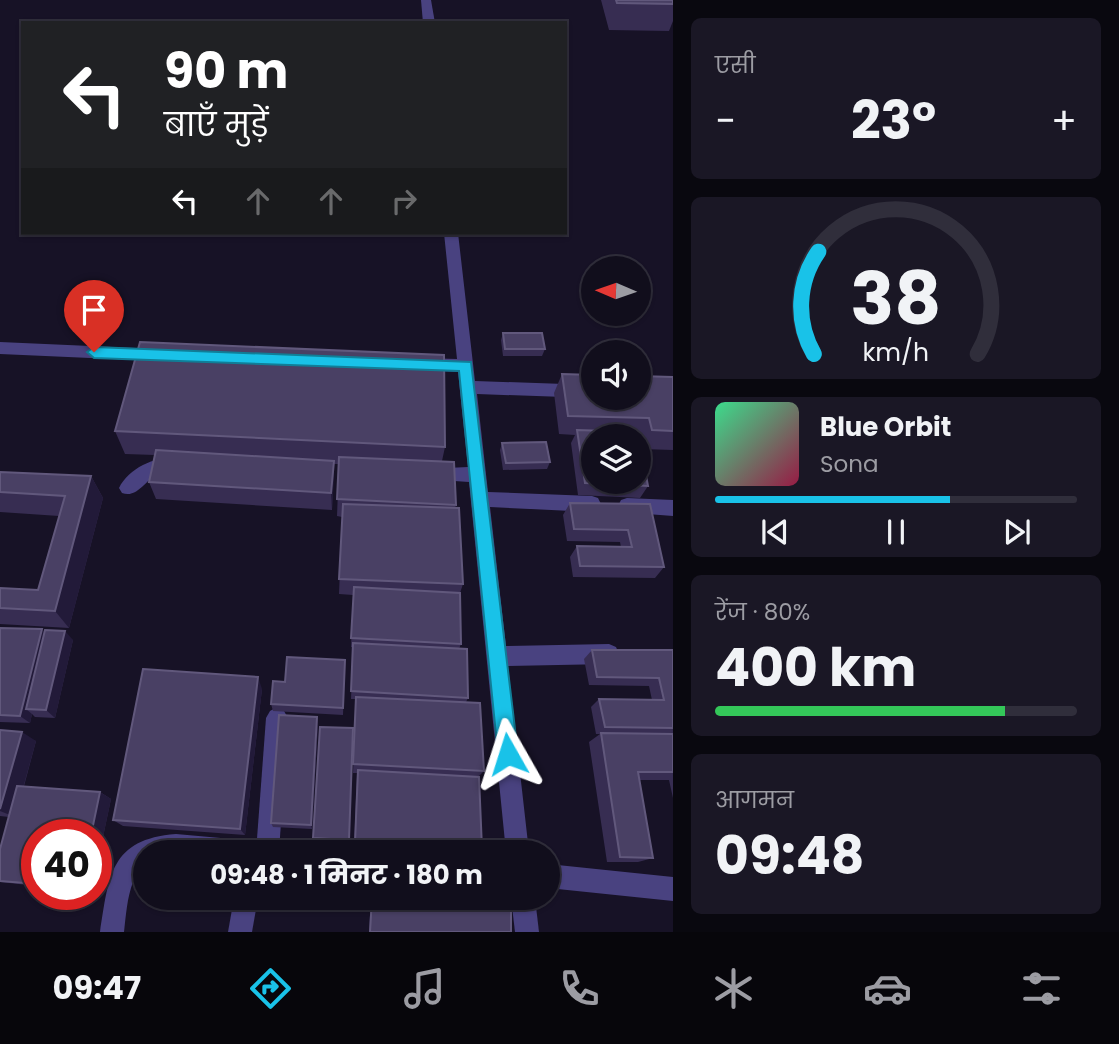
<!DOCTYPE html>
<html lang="hi">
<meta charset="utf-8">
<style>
:root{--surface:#110e1c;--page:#1a1725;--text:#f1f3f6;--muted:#9c9ca3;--line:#302e3b;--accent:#19c2e8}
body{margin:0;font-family:Poppins,"Noto Sans Devanagari",sans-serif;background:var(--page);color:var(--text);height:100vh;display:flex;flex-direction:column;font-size:26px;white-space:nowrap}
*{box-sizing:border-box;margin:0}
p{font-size:23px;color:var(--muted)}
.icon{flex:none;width:38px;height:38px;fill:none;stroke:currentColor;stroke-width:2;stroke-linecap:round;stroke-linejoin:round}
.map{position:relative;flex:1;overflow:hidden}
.details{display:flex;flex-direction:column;gap:18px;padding:18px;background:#09080f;width:446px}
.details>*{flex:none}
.guide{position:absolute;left:21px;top:21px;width:546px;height:214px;border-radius:0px;box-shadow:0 2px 5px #0004,0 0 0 2px var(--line);background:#202124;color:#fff;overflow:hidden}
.needle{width:46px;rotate:272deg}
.buttons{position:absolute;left:581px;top:256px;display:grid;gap:14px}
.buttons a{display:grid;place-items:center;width:70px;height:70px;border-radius:50%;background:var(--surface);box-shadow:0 2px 5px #0004,0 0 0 2px var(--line);font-size:35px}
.speed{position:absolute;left:21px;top:819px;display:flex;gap:14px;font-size:35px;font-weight:700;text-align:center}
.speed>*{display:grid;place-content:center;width:91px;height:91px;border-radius:50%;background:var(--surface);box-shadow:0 2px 5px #0004,0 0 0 2px var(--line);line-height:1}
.speed .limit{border:10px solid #d22;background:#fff;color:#111}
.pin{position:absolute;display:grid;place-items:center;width:60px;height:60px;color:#fff;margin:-72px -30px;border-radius:50% 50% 50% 0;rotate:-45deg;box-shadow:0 0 7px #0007}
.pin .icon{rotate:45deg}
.me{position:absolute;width:77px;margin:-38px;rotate:354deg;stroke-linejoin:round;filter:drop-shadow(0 0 5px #0008)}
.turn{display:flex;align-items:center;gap:24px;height:147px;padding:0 28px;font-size:32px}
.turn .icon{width:91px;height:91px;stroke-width:2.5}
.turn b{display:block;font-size:49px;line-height:60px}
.lanes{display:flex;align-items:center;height:66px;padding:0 28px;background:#0003;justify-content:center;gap:35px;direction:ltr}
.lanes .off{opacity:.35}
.big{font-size:52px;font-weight:700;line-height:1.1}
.details .widget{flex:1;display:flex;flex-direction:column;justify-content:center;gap:10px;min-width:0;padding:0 24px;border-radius:10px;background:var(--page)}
.details .dial{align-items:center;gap:0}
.dial svg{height:182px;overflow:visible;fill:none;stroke:var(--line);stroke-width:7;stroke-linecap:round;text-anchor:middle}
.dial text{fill:var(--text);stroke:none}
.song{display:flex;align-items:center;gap:21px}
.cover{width:84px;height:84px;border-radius:10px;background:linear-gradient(135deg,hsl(150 70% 55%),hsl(340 70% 35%))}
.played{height:7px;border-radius:4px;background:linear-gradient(90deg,var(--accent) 65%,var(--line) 65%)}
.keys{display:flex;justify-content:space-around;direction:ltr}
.heat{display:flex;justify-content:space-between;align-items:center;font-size:38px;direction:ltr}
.charge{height:10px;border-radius:5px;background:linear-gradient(90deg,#34c759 80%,var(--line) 0)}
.trip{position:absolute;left:133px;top:840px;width:427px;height:70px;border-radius:35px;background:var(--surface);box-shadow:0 2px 5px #0004,0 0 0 2px var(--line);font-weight:700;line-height:70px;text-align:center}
.tabs{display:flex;height:112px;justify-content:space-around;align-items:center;background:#07060b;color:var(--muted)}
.tabs .icon{width:49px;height:49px}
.tabs .selected{color:var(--accent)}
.tabs b{font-size:32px;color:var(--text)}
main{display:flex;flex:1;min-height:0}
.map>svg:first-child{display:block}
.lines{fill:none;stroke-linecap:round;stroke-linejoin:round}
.minor{fill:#494280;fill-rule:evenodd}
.wall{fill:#372d52;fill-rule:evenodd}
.shaded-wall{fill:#221a39}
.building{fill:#494064;stroke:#61587c;stroke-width:2}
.route{fill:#19c2e8;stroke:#107e97;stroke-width:2}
</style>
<main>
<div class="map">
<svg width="673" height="932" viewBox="0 0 673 932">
<rect width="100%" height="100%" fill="#171226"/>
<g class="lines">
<g class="minor">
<path d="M421,0H431L435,23H423Z"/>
<path d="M444,233H458L475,381L593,385V398L477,394L488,492L592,496L598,498L601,504L598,510L592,512L490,507L506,646L609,644L616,647L619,654L616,661L609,664L508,666L529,852H506L469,482L425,479L422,474L425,469L468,467L458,372L420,370L412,364L420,358L457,359Z"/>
<path d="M0,342L158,349L166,355L158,361L0,354Z"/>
<path d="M176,457L182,459L185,464L182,469C175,472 167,470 160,473C146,478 138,499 122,493L119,488C129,468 154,457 176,457Z"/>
<path d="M627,498L673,500V516L621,512L618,506L621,500Z"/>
<path d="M277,707L284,711L288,718L279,852H256L266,718L270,711Z"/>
<path d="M176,834L243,840L251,844L255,852H145C145,868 138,868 133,882C127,898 126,915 124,932H100C109,876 110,839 176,834Z"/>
<path d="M548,864L673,877V901L548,888Z"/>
<path d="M234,898H258L252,932H228Z"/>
<path d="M511,898H535L539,932H515Z"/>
</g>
</g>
<g class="wall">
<path d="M601,0H673V21L669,31L609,30Z"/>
<path d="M503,333L545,349L542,356H503L501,340Z"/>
<path d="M562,374L673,377V450L641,449L648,486L640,498L578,495L571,443L575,435L559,434L554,393ZM593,436H639V481Z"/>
<path d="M115,431L445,447L442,461L456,505L455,508L463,584L460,593L461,644L459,649L468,698L466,702L484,771L478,777L482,849L478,852H449L354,847L357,773H353L356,699H351L353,647H351L353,595L339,594L342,517L337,516L339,464H334L332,510L156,499L149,482L155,455L125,454Z"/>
<path d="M502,443L550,462L547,469L503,470L500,450Z"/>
<path d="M0,472L91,476L103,498L69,628L0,624V588L38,590L59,516L0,512Z"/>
<path d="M570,503L650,504L664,567L655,578L573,577L570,557L577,546L621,547L620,542L567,541L563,515Z"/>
<path d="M0,627L1,628L45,632L73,640L55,718L35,717L32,714L30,723L0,722Z"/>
<path d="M592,650H673V798L669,780H639L653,858L638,862H607L589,742L600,734H596L591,707L599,699L652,700L649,686L589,685L584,659Z"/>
<path d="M345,660L343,715L273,711L271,704L285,682Z"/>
<path d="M262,689L245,835L123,826L113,820Z"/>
<path d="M317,717L318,724L312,829L273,827L271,823Z"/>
<path d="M353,728L349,844L314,842L313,838Z"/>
<path d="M0,730L36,741L24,786L100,792L111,799L96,870V835H37V886L0,882V849L9,817L0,816Z"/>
<path d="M371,898H511V932H369Z"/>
</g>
<g class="shaded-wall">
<path d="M334,461V478L332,510L331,493Z"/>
<path d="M91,476L103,498L69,628L55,611Z"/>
<path d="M42,629L50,639L26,709L32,714L30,723L20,716Z"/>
<path d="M65,631L73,640L55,718L46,710Z"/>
<path d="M258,677L262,689L245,835L240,829Z"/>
<path d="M317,717L318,724L312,829L311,825Z"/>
<path d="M22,732L36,741L15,817L0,811V809Z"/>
<path d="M100,792L111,799L96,870V835H91Z"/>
</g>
<g class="building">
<path d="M616,0H673V4L617,3Z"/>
<path d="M503,333H542L545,349H505Z"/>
<path d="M140,342L444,355L445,447L115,431Z"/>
<path d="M562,374L593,375V397H639V376L673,377V431L652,430L649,418L568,416Z"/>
<path d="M577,430L637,432L638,436H593V481H639V439L648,486L585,483Z"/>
<path d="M546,442L550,462L506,463L502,443Z"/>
<path d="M156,450L334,461L331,493L149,482Z"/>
<path d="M339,457L454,462L456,505L337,499Z"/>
<path d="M0,472L91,476L55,611L0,608V588L38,590L65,496L0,492Z"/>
<path d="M570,503L650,504L664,567L580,566L577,546L632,547L628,530L574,529Z"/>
<path d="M343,504L459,508L463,584L339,579Z"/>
<path d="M354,587L460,593L461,644L351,638Z"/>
<path d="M0,628L42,629L20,716L0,715Z"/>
<path d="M45,630L65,631L46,710L26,709Z"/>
<path d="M353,643L467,649L468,698L351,691Z"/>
<path d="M592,650H673V728L605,727L599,699L664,700L659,678L597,677Z"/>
<path d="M287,657L345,660L343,708L271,704L273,681L285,682Z"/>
<path d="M143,669L258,677L240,829L113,820Z"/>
<path d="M356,697L480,703L484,771L353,764Z"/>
<path d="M279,715L317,717L311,825L271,823Z"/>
<path d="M320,727L353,728L349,840L313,838Z"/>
<path d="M0,730L22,732L0,809Z"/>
<path d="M601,733L673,734V772H638L653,858L620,857Z"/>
<path d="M358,770L479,777L482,849L355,842Z"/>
<path d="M17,786L100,792L91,835H37V884L0,881V849Z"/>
<path d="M372,898H511V932H370Z"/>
</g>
<path class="route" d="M94,347L471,362L518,754L515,761L508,764L501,761L498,754L459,371L94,358L87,352Z"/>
</svg>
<div class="buttons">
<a><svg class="needle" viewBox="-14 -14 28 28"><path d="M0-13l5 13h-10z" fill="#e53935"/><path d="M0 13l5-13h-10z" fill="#9c9ca3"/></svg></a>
<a><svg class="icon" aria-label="sound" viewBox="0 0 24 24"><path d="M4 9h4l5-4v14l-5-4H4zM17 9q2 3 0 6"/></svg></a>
<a><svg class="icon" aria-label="layers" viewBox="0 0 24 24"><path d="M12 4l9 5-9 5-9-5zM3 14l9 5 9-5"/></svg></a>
</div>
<div class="speed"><div class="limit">40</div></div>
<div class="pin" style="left:94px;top:352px;background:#d93025"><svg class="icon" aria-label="arrive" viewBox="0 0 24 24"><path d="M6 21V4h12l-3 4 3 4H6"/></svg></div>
<svg class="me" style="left:508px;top:754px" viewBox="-20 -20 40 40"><path d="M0-17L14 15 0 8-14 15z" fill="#19c2e8" stroke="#fff" stroke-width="4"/></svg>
<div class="trip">09:48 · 1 मिनट · 180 m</div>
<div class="guide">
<div class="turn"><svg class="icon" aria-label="left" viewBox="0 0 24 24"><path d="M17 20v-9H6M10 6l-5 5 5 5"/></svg><div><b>90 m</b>बाएँ मुड़ें</div></div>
<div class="lanes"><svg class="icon" aria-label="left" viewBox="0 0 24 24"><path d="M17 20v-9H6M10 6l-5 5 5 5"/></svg><svg class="icon off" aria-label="ahead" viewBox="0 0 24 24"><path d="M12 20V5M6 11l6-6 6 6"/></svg><svg class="icon off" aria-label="ahead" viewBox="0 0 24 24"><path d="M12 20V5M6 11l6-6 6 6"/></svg><svg class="icon off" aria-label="right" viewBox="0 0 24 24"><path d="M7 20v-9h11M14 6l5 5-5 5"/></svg></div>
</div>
</div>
<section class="details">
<div class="widget"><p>एसी</p>
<div class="heat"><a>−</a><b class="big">23°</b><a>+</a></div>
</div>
<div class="widget dial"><svg viewBox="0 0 100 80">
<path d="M14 69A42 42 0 1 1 86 69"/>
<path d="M14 69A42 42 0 0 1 16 24" stroke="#19c2e8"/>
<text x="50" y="56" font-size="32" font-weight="700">38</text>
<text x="50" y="72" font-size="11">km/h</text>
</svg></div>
<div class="widget">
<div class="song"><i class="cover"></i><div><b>Blue Orbit</b><p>Sona</p></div></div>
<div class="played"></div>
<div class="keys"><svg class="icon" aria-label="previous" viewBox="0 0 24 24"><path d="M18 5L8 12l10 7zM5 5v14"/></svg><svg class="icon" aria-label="pause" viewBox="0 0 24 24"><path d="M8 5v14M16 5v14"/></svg><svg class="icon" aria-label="next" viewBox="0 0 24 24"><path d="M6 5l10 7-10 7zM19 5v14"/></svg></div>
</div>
<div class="widget"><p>रेंज · 80%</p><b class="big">400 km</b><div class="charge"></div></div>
<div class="widget"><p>आगमन</p><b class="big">09:48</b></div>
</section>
</main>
<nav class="tabs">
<b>09:47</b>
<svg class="icon selected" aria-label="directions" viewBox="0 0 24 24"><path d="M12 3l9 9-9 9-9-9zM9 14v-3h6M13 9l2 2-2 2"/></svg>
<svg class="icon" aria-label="music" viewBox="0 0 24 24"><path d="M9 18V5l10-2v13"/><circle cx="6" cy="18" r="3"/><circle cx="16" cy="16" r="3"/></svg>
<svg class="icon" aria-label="phone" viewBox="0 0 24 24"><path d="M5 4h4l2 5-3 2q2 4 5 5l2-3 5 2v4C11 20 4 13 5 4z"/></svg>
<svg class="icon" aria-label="climate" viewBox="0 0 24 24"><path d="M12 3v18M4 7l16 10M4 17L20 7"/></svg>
<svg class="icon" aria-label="car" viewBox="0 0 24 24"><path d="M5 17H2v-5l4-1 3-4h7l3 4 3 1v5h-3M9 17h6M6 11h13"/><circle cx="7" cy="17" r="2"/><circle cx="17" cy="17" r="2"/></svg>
<svg class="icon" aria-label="filters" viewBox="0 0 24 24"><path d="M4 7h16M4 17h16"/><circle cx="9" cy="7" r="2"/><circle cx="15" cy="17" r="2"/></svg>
</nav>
